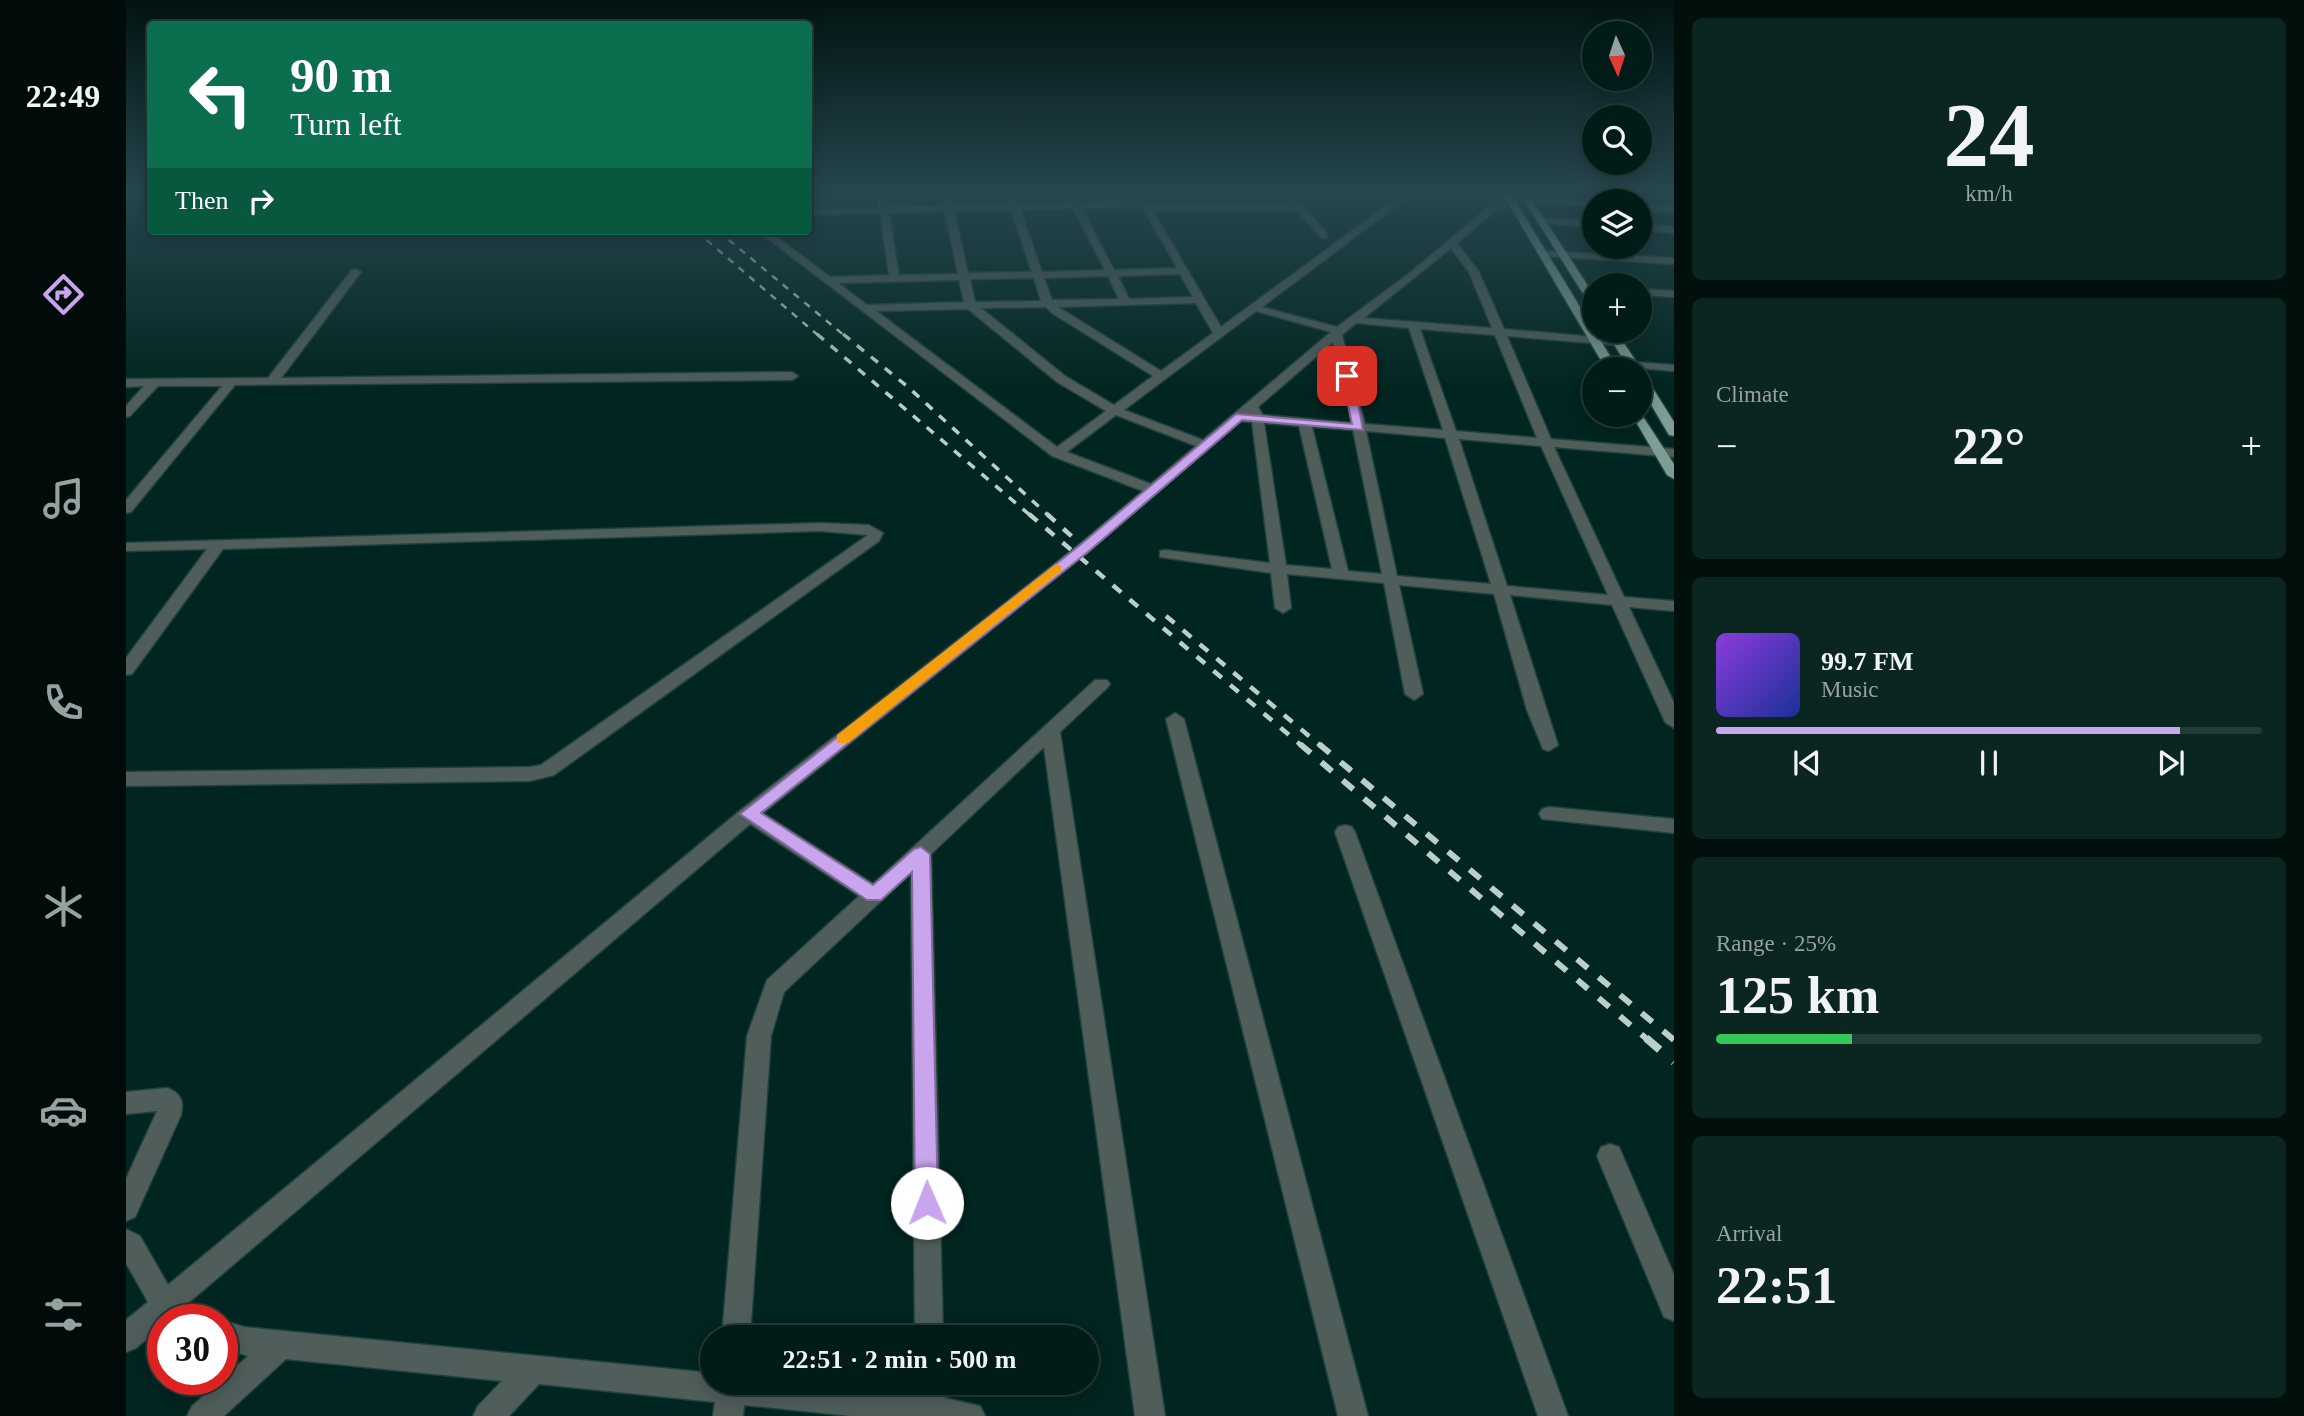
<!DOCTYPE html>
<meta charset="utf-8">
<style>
:root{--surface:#011c18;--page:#0b2521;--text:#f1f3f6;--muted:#96a1a2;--line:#233a37;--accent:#c9a5ee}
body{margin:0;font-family:Georgia,serif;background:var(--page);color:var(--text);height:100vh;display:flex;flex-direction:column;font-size:26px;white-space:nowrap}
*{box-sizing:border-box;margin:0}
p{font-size:23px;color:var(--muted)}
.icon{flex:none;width:38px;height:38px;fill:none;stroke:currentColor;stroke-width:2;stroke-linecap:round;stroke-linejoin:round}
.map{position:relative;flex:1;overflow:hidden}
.sheet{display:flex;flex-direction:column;gap:18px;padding:18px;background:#010f0d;width:630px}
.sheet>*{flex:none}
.guide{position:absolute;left:21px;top:21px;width:665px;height:214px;border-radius:7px;box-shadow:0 4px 18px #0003,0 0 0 2px var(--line);background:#0b6e4f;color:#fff;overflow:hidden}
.needle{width:46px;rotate:177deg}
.fabs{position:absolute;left:1456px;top:21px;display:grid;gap:14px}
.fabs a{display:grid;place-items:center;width:70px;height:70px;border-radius:50%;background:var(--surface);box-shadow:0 4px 18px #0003,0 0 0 2px var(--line);font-size:35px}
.speed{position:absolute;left:21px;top:1304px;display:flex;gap:14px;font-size:35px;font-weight:700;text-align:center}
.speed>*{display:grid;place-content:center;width:91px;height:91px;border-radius:50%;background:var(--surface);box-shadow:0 4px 18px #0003,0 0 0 2px var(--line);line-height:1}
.speed .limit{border:10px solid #d22;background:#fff;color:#111}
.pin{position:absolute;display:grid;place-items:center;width:60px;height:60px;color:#fff;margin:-30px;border-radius:14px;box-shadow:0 4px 10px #0006}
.me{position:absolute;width:77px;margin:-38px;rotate:359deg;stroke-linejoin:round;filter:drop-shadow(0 0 5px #0008)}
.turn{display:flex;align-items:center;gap:24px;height:147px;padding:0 28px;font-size:32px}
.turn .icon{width:91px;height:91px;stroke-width:2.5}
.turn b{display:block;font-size:49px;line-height:60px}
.then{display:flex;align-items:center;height:66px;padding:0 28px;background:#0003;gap:14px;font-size:26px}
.big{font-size:52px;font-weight:700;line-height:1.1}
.sheet .card{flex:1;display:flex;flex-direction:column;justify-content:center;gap:10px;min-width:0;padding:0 24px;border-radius:10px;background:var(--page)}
.sheet .dial{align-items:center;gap:0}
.dial b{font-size:91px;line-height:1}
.song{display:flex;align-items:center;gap:21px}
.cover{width:84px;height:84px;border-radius:10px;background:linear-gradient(135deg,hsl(270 70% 55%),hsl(230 70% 35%))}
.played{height:7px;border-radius:4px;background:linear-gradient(90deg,var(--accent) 85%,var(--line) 85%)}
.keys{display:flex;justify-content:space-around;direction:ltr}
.heat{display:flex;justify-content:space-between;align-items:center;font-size:38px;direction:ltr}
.charge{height:10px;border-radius:5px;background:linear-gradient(90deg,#34c759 25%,var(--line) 0)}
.trip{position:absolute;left:574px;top:1325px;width:399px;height:70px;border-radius:35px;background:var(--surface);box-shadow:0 4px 18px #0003,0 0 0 2px var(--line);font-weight:700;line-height:70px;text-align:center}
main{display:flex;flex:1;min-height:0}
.dock{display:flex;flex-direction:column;width:126px;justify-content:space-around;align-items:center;background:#000b0a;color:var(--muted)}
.dock .icon{width:49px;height:49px}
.dock .active{color:var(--accent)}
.dock b{font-size:32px;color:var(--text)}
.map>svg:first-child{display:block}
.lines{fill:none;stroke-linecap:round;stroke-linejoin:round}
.minor-casing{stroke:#20413d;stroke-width:3}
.major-casing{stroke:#20413d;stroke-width:3}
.minor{fill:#4f5d5b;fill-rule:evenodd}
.major{fill:#7e9d97;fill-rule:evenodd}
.rail-far4{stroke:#bacfcb;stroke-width:2.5;stroke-dasharray:7 7;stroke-linecap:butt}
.rail-far3{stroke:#bacfcb;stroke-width:3.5;stroke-dasharray:9 9;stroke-linecap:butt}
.rail-far2{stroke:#bacfcb;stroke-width:4.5;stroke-dasharray:11 11;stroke-linecap:butt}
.rail-far1{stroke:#bacfcb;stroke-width:6;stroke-dasharray:14 14;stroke-linecap:butt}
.rail{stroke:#bacfcb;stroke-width:8;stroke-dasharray:18 18;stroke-linecap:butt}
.route{fill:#c9a5ee;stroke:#836b9b;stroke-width:2}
.slow{fill:#f59e0b}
</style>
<main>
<nav class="dock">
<b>22:49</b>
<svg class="icon active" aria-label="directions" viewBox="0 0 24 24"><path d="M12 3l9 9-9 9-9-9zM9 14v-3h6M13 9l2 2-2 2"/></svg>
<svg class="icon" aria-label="music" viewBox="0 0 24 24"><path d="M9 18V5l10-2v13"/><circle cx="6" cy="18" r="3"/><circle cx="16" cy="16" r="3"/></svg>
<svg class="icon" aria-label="phone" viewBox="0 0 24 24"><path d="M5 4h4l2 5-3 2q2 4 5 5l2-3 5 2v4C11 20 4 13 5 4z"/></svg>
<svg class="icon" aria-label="climate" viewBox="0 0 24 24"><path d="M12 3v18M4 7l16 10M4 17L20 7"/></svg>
<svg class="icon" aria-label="car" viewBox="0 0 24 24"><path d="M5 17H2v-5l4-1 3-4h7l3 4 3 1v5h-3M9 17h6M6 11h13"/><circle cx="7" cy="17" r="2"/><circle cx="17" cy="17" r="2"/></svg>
<svg class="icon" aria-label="filters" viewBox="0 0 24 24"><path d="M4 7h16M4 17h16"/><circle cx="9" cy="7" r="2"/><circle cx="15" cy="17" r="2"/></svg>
</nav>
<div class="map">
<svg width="1548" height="1416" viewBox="0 0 1548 1416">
<rect width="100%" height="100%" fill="#012520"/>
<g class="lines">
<g class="minor-casing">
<g id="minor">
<path d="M752,194H760L762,207L818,206L816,194H824L827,206L883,205L880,194H888L892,204L945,203L942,197L946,194L953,203L1013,201L1009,194H1017L1024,205L1166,204L1158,194H1167L1201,234V238H1195L1171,210L1027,211L1095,327L1276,194H1286L1136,307L1211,327L1285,272L1365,205L1376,202L1296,194L1387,198L1389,204L1371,209L1331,243L1353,272L1378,329L1491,339L1497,342L1491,345L1381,336L1425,439L1548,449V457L1428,447L1498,597L1548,601V611L1503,607L1548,703V728L1539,722L1486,605L1384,595L1432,745L1423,751L1417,749L1401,710L1368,594L1273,585L1297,694L1288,700L1279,694L1258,583L1161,574L1165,608L1157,613L1149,608L1145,573L1034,557V551L1039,550L1144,563L1126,422L1115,421L963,551L637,813L747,884L969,680H981L984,684L981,688L934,732L1039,1416H1009L918,747L805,854L817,1337H789L785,873L658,992L645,1036L624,1337H596L621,1036L641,980L733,896L624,824L61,1304L71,1310L75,1320H37V1325L10,1348L0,1352V1320L22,1302L0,1263V1229L14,1236L42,1285L616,809L953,545L1017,491L926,456L632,231H643L704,277L763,275L754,213L682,215V209L753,208ZM1016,207L1017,208L1051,268L988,270L956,208ZM947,208L979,270L916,272L894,210ZM885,210L906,272L842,273L828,211ZM819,211L832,274L773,275L763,213ZM1325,248L1343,272L1366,328L1238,318ZM1054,274L1067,297L1003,299L992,276ZM982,276L993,299L926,300L918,278ZM908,278L915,301L849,302L844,279ZM833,280L838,302L741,305L712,283ZM1070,303L1087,333L1035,371L932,307ZM920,307L926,313L1027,376L988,405L939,376L855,308ZM842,309L931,382L980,411L931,447L750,311ZM1130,311L1205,332L1077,440L998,410ZM1230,323L1283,328L1317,430L1239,424L1216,335ZM1294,329L1369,335L1411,438L1330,431ZM1207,342L1226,423L1137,415L1132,407ZM990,415L1070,446L1025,484L941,452ZM1138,423L1173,426L1206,569L1160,565ZM1186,427L1227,430L1256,574L1222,571ZM1240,431L1319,438L1365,584L1271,576ZM1333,439L1415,446L1482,595L1381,586Z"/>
<path d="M1401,196L1468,201V207L1398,201Z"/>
<path d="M1514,204L1548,206V212L1514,210Z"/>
<path d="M1415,218L1468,221V227L1412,223L1410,221Z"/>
<path d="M1514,224L1548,227V233L1514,230Z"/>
<path d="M1419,251L1548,258V264L1416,256L1414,254Z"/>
<path d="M230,269L235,272L155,378L666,372L672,376L666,380L109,385L5,512L0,513V500L96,386H32L4,416L0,417V406L18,386L0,387V379L142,378L226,270Z"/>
<path d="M1514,289L1548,291V297L1514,295Z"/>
<path d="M1482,360L1548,365V371L1478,365L1476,363Z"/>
<path d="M694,523L743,525L757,533L753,541L428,775L404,781L0,786V772L404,767L415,765L742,535L694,531L97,549L6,674L0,675V658L81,549L0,551V543Z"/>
<path d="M1049,713L1058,719L1242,1416H1212L1040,719Z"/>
<path d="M1423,807L1548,819V833L1416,819L1413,814L1416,809Z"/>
<path d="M1219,825L1226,827L1229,832L1442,1416H1412L1209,832L1212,827Z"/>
<path d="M41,1088C55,1093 58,1101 55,1115L9,1217L0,1221V1179L31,1111L0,1114V1092Z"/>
<path d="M1484,1144L1493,1147L1548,1275V1321L1538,1317L1471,1156L1475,1147Z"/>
<path d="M96,1320L118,1327L586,1373V1382H688L789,1394V1382H819V1398L854,1406L859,1416H725L618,1405L617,1416H587L589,1402L413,1384L383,1416H347L352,1406L376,1381L160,1359L98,1416H61L66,1406L122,1356L96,1348Z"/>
</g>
</g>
<g class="major-casing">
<g id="major">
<path d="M1377,194H1385L1492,369H1480Z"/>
<path d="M1394,194H1402L1468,295V306L1463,303Z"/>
<path d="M1480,331H1490L1515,369L1514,371L1503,369Z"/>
<path d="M1514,374H1518L1548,422V436L1543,435L1514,386Z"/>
<path d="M1514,412L1548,464V479L1541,475L1506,415H1514Z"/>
</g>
</g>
<use href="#minor" class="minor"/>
<use href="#major" class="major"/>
<g class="rail-far4">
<path d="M570,231L693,336"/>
<path d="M592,231L719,336"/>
</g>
<g class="rail-far3">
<path d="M691,334L905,516"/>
<path d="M717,334L782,387L923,516"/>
</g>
<g class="rail-far2">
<path d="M903,514L1176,746"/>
<path d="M921,514L952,542"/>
<path d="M1040,616L1195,746"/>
</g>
<g class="rail-far1">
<path d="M1174,744L1522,1040"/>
<path d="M1193,744L1548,1040"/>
</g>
<path class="rail" d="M1520,1038L1548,1062"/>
</g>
<linearGradient id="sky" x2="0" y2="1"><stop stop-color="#011412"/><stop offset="0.49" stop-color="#27464e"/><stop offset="1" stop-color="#27464e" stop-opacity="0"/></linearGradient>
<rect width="1548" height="392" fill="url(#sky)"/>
<path class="route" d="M1221,373L1227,376L1237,430L1116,420L963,551L635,813L747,885L788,849L795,847L804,854L812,1203L809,1211L801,1215L792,1211L789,1203L786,872L755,900H741L614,814L954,545L1110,414L1226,424L1216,376Z"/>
<path class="slow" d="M930,564L935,566V571L722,743H711V735Z"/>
</svg>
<div class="fabs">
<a><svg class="needle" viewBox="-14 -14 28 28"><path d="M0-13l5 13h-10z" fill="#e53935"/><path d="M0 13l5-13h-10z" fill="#96a1a2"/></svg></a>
<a><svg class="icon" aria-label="search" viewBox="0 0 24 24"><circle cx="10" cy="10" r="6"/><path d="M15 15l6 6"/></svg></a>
<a><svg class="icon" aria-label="layers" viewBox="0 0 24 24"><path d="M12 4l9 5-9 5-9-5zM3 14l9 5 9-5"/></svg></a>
<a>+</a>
<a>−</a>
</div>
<div class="speed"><div class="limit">30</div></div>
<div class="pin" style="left:1221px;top:376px;background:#d93025"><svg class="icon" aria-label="arrive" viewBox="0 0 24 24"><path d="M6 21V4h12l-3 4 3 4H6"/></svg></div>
<svg class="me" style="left:801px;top:1203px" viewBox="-20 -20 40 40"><circle r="19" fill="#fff"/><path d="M0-13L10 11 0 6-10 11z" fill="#c9a5ee"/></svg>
<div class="trip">22:51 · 2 min · 500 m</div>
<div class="guide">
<div class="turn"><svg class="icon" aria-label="left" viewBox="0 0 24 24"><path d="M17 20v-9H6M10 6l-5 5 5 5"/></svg><div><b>90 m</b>Turn left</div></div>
<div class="then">Then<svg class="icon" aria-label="right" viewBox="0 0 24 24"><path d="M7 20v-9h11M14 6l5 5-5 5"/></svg></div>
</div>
</div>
<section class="sheet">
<div class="card dial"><b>24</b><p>km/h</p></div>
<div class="card"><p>Climate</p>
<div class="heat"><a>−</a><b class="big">22°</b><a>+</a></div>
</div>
<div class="card">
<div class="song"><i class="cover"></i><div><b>99.7 FM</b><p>Music</p></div></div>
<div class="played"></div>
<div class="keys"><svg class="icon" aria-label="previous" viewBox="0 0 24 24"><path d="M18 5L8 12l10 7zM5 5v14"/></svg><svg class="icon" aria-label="pause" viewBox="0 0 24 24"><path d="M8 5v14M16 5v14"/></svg><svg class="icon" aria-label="next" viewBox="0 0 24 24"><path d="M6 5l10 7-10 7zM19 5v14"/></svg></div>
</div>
<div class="card"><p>Range · 25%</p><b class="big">125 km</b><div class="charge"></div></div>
<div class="card"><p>Arrival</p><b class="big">22:51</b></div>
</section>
</main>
